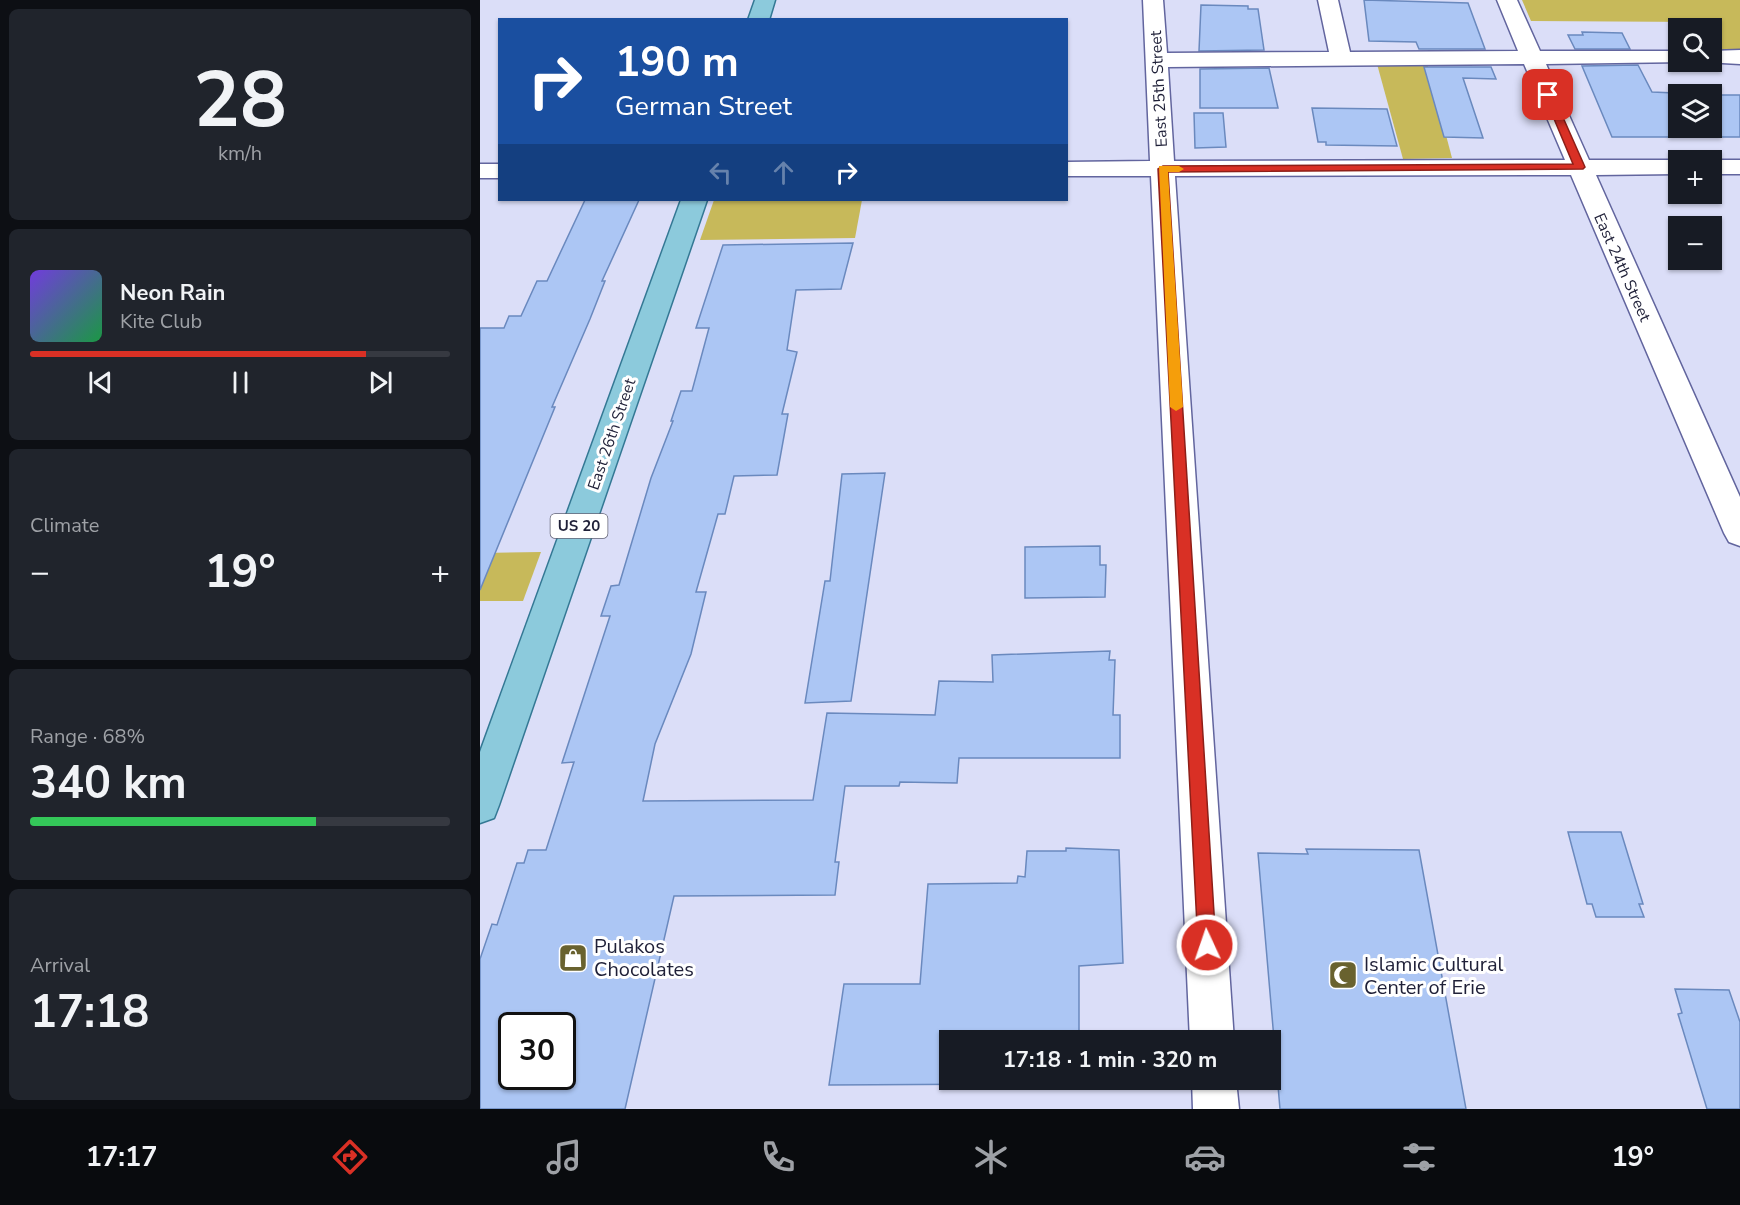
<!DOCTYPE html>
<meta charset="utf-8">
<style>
:root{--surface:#171b24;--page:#20242c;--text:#f1f3f6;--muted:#9ea1a6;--line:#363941;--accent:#d93025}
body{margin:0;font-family:"Nunito Sans",sans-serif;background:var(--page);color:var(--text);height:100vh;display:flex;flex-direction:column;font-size:22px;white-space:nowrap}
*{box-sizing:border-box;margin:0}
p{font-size:20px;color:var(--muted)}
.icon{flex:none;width:33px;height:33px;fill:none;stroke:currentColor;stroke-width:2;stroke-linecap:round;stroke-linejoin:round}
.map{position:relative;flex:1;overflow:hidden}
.panel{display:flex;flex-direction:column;gap:9px;padding:9px;background:#0d0f14;width:480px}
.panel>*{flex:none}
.banner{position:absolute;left:18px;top:18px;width:570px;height:183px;border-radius:0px;box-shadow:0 2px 4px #0004;background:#1a4fa0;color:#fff;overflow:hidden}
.buttons{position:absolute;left:1188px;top:18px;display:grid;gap:12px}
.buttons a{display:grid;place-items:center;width:54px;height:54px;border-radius:0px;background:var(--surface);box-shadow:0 2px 4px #0004;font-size:30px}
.speed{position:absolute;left:18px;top:1012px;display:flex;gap:12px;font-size:30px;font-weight:700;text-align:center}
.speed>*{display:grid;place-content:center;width:78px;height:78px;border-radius:50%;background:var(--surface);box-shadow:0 2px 4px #0004;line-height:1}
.speed .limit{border:3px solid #111;border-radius:9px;background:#fff;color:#111}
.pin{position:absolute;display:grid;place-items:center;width:51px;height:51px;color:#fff;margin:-26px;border-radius:12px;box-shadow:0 3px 9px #0006}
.me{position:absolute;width:66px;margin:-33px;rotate:357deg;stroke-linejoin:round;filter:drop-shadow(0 0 4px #0008)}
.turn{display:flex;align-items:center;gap:21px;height:126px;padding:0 18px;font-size:27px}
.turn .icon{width:78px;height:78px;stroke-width:2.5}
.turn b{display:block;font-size:42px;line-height:51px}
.lanes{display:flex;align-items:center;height:57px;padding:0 18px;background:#0003;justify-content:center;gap:30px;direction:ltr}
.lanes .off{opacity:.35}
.big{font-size:45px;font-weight:700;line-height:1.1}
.panel .card{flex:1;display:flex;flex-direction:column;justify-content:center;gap:9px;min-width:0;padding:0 21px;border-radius:9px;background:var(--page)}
.panel .dial{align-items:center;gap:0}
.dial b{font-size:78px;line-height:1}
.song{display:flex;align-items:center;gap:18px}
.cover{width:72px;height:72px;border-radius:9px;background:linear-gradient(135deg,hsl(260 70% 55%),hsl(140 70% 35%))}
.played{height:6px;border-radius:3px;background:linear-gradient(90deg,var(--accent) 80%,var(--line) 80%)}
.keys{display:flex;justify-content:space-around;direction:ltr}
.heat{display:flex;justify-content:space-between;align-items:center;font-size:33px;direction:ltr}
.charge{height:9px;border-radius:4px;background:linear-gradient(90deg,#34c759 68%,var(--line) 0)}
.trip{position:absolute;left:459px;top:1030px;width:342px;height:60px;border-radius:0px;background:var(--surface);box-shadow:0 2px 4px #0004;font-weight:700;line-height:60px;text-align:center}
.dock{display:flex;height:96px;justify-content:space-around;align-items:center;background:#090b0e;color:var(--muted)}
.dock .icon{width:42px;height:42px}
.dock .current{color:var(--accent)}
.dock b{font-size:27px;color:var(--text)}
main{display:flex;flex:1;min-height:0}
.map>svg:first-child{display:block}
.green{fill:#c7b95a}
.building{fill:#acc6f4;stroke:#6a89be;stroke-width:1.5;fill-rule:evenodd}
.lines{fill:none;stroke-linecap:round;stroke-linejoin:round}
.minor-casing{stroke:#62659e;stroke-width:3}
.major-casing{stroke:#347894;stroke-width:3}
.minor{fill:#fff;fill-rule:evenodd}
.major{fill:#8ccadc;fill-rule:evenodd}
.route{fill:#d93025;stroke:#8d1f18;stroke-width:1.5}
.slow{fill:#f59e0b}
.labels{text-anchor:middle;stroke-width:6;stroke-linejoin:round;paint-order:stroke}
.shield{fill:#fff;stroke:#626374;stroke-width:1.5}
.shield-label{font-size:15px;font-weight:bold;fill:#1f2038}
.street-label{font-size:16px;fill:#1f2038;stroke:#fff}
.near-poi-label{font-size:20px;fill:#1f2038;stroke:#fff;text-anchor:start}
</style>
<main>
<section class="panel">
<div class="card dial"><b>28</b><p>km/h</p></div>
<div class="card">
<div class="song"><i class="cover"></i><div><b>Neon Rain</b><p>Kite Club</p></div></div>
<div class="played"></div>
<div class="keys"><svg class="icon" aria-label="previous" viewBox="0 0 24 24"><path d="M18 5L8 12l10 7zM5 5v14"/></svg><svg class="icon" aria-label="pause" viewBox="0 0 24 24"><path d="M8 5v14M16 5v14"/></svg><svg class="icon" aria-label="next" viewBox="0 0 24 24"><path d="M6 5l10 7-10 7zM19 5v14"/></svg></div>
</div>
<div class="card"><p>Climate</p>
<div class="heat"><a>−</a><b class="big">19°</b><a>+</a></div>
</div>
<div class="card"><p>Range · 68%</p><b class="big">340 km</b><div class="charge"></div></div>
<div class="card"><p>Arrival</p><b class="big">17:18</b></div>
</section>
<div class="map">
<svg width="1260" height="1109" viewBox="0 0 1260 1109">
<rect width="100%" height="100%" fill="#dbdef8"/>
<g class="green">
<path d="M1042,0H1260V53H1235L1232,46V28H1221L1217,22L1051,21Z"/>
<path d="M947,63L972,158L923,159L897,64Z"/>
<path d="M234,200H382L375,238L220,240Z"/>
<path d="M61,552L43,601H0V553Z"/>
</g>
<g class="building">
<path d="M884,0L988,3L1005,49H939L936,42L889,41Z"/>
<path d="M721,5L768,6V9H778L784,50L719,51Z"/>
<path d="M1102,32L1142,33L1150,49H1095L1088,35H1103Z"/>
<path d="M1158,65L1172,92L1219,94H1198V128H1232V95H1260V137H1132L1102,66Z"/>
<path d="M944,67H1011L1016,79L983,78L1003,138L964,137Z"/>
<path d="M789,68L798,108H720V69Z"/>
<path d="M832,108L907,109L917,146L846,145V142H838Z"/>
<path d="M714,113H743L746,147L715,148Z"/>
<path d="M105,200H159L122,281H125L110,319L72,407H75L0,590V328H24L29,316H41L57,281H67Z"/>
<path d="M373,243L361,289L316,290L307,350L317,352L302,414H308L297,475L254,476L245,514H238L216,592H226L211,654L175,744L163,801L333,800L347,713L455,715L459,681L513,682L512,655L630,651L629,660H635L633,715H640V758H479L477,783L420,782L419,786H365L355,862H359L355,895L194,896L145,1109H0V959L12,924L17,925L37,863H44L48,850H66L94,762L82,763L130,616H121L131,586L139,585L171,478L193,421H191L201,391H212L229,328H216L243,245ZM32,1026H82V1077H32Z"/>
<path d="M405,473L371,701L325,703L345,581H350L362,474Z"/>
<path d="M620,546V565H626L625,597L545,598V547Z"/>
<path d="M1088,832H1141L1163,904H1159L1164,917H1116L1112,904H1107Z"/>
<path d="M586,848L639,850L643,963L599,966V1041H470V1080H529V1084L349,1085L364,984H440L448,884L537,883L538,876L545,877L547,851H586Z"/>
<path d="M826,849L939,850L986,1109H800L778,853L828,854Z"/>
<path d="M1195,989L1249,990L1260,1022V1109H1227L1198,1014L1202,1013Z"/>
</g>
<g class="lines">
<g class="minor-casing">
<g id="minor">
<path d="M663,0H683L687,53L849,52L838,0H858L870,52L1038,51L1017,0H1037L1060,51H1198V62H1206L1066,64L1109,160H1201H1198V174L1116,175L1260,497V546L1249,542L1244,533L1091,175L695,176L754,1041H710L671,176H586V162L670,161ZM1044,64L1085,160L694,161L688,67Z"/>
<path d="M1260,50V64L1224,62H1232V51Z"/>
<path d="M1229,160H1260V174H1232V160Z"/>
<rect x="0" y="164" width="20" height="14"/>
<path d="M712,1080H756L759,1109H713Z"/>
</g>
</g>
<g class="major-casing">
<g id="major">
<path d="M275,0H295L289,20H268Z"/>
<path d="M201,200H227L19,805L14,818L0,823V752Z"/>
</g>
</g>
<use href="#minor" class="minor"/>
<use href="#major" class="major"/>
</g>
<path class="route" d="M1065,93L1073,95L1105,167L1103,169L688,172L736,945L733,952L727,954L721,952L718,945L678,169L683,166L1093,164L1064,95Z"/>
<path class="slow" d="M679,166H699L704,169L699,172H688L703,407L696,411L690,407Z"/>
<defs>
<g id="shop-square" transform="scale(1.5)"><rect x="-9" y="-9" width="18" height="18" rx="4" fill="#69622f" stroke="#fff"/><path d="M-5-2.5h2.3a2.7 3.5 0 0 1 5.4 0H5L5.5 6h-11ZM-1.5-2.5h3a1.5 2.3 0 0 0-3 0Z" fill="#fff"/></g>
<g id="mosque-square" transform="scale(1.5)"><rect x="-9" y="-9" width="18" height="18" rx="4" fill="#69622f" stroke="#fff"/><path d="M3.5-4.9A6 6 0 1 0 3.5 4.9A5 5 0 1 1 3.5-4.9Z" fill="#fff"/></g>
</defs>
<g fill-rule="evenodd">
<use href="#shop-square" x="93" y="958"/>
<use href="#mosque-square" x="863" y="975"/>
</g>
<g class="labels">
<rect class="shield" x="70.5" y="514" width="57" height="24" rx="4.5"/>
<g class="shield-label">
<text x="99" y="531">US 20</text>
</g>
<g class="street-label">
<text transform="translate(678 89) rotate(-93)" y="6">East 25th Street</text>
<text transform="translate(1143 267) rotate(66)" y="6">East 24th Street</text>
<text transform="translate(131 434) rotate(-71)" y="6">East 26th Street</text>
</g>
<g class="near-poi-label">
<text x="114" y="953">Pulakos<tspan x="114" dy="23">Chocolates</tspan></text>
<text x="884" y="971">Islamic Cultural<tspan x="884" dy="23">Center of Erie</tspan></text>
</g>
</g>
</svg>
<div class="buttons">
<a><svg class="icon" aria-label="search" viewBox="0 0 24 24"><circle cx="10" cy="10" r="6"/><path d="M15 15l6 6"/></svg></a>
<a><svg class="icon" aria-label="layers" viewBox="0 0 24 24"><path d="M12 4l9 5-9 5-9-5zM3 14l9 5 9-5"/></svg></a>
<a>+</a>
<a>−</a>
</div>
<div class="speed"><div class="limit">30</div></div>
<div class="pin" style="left:1068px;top:95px;background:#d93025"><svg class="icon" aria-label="arrive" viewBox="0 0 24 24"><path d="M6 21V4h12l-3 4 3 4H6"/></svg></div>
<svg class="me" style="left:727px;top:945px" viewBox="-20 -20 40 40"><circle r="17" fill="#d93025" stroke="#fff" stroke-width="3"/><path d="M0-11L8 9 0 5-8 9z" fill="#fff"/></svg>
<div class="trip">17:18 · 1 min · 320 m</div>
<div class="banner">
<div class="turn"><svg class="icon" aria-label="right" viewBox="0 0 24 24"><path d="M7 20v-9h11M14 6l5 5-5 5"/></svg><div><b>190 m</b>German Street</div></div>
<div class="lanes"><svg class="icon off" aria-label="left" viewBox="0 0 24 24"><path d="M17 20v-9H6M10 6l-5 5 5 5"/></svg><svg class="icon off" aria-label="ahead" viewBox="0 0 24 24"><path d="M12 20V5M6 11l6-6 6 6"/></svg><svg class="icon" aria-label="right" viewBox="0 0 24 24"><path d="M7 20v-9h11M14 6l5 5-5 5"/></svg></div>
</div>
</div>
</main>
<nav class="dock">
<b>17:17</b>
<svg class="icon current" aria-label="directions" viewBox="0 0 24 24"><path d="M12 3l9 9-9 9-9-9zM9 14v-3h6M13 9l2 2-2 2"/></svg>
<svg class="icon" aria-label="music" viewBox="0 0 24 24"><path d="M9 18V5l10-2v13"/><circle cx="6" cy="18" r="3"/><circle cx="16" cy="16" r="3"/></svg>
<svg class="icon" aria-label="phone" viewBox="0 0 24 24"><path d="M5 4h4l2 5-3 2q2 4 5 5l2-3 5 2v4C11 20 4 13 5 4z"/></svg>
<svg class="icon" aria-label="climate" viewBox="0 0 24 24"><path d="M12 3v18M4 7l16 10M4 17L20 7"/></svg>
<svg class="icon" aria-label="car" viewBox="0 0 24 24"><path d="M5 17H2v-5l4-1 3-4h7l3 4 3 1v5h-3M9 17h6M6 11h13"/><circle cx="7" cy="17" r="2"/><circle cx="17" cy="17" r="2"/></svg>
<svg class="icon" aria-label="filters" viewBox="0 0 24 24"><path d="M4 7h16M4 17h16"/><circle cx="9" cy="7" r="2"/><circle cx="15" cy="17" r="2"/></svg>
<b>19°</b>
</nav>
